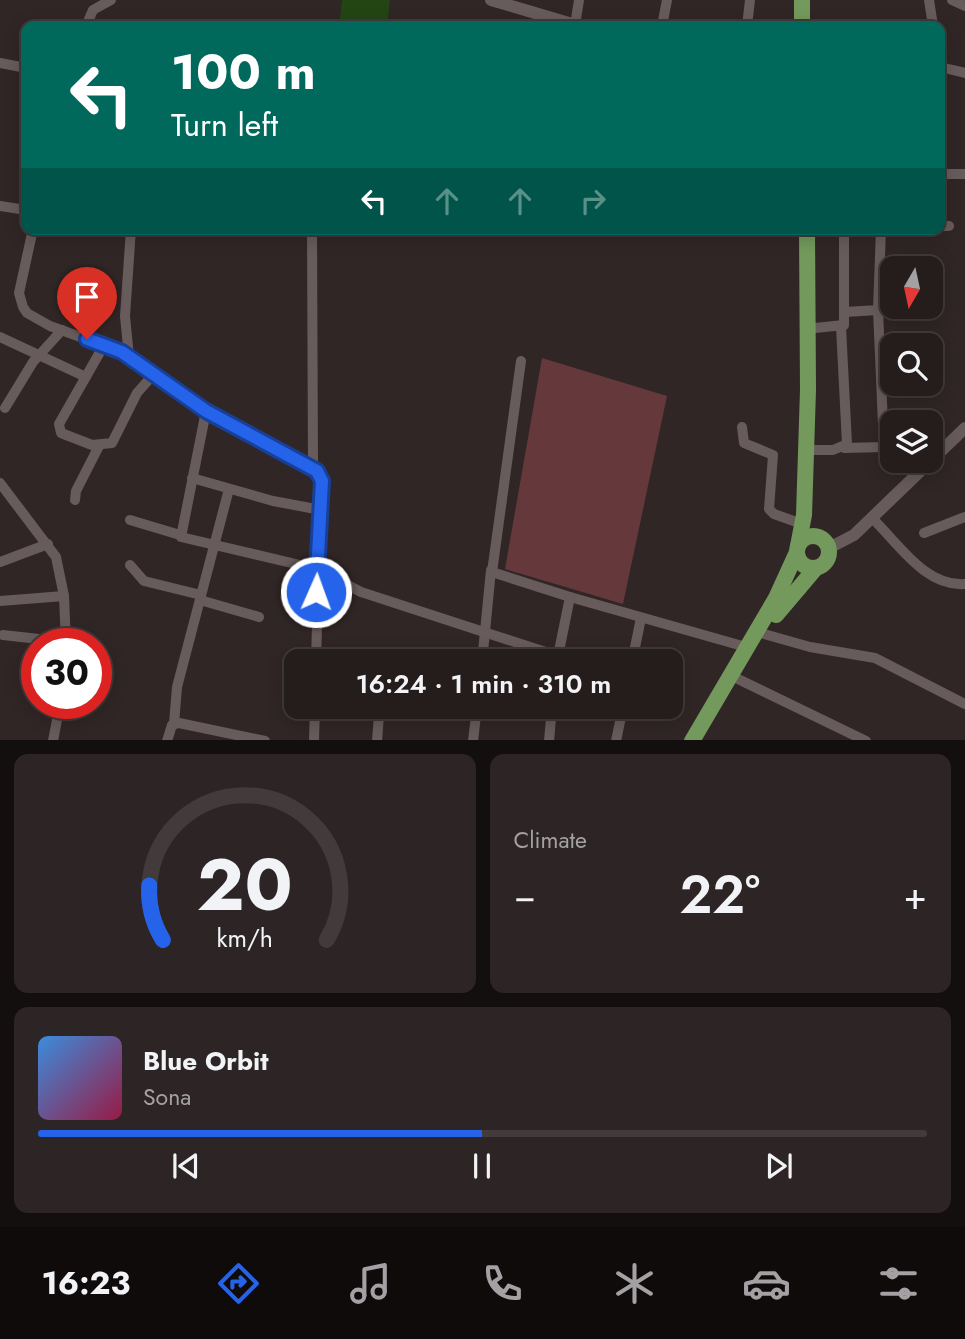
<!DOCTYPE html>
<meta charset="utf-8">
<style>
:root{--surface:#251c1c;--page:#2d2525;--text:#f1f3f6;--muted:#a3a1a3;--line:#423a3b;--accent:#2563eb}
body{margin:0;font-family:Jost,sans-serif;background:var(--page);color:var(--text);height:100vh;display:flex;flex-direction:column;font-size:26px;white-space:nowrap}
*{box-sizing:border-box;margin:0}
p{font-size:23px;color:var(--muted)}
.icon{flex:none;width:38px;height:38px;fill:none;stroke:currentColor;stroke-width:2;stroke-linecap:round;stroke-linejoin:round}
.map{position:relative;height:740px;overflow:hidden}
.sheet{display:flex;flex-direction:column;gap:14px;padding:14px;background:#140f0f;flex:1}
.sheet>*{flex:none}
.banner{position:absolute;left:21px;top:21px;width:924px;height:214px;border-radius:14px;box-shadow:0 4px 18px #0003,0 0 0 2px var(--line);background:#00695c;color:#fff;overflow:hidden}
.needle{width:46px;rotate:189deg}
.fabs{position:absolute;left:880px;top:256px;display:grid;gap:14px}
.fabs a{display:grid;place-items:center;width:63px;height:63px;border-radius:14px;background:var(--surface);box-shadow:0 4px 18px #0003,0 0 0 2px var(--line);font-size:35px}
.speed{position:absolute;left:21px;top:628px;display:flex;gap:14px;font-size:35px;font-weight:700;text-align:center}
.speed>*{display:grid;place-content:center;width:91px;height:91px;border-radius:50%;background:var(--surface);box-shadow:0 4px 18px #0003,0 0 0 2px var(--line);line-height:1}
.speed .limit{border:10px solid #d22;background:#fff;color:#111}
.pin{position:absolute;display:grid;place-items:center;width:60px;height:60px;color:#fff;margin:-72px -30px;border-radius:50% 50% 50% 0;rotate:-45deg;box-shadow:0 0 7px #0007}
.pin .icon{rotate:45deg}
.me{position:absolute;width:77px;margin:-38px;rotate:2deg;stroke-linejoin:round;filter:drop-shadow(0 0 5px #0008)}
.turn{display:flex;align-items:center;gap:24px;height:147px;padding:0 35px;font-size:32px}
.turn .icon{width:91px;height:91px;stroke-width:2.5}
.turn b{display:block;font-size:49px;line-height:60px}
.lanes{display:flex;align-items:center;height:66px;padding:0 35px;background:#0003;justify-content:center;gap:35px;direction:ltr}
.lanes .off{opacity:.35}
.big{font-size:52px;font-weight:600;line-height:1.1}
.sheet .card{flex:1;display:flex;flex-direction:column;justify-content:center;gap:10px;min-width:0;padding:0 24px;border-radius:14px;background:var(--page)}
.sheet .dial{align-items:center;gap:0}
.dial svg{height:182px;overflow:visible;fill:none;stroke:var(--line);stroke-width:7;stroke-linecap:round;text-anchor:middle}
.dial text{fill:var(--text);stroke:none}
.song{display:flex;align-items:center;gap:21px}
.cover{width:84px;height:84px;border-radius:10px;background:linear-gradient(135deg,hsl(210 70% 55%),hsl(340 70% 35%))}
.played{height:7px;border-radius:4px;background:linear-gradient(90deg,var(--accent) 50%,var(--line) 50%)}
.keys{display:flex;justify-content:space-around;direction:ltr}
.heat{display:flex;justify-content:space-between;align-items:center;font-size:38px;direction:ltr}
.sheet .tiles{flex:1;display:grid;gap:14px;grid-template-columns:1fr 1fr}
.card:last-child{grid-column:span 2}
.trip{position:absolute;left:284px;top:649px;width:399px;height:70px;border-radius:14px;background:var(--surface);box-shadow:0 4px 18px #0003,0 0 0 2px var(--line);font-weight:600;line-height:70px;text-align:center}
.menu{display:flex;height:112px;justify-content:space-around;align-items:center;background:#0f0b0b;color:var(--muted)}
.menu .icon{width:49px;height:49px}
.menu .selected{color:var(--accent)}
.menu b{font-size:32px;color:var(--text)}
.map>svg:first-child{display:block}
.green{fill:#65383b}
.water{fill:#234513}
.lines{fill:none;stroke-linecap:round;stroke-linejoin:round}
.minor{stroke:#685b5b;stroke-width:10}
.tertiary{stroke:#685b5b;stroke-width:12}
.primary{stroke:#739a5c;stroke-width:16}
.route-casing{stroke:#184099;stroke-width:18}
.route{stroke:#2563eb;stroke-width:12}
</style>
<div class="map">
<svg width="965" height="741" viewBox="0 0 965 741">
<rect width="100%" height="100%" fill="#312626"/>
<path class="green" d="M542,358L667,396L623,604L505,569Z"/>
<path class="water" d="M342,0H390L387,26H339Z"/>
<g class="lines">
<g class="minor">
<path d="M929,0L933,26"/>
<path d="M952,0L965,6"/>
<path d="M575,25L579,0"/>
<path d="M86,26L93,10L111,0"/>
<path d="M662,26L667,0"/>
<path d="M747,26L750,0"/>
<path d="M0,63L26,68"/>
<path d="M940,67L965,73"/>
<path d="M940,174H965"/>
<path d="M0,206L26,210"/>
<path d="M940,226H949"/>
<path d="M33,229L19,293L23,307L27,313L50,326L122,352L206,411L313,467L321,475L316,662"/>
<path d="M312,229L313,467"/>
<path d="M845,312L878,310L881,229"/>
<path d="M815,328L844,325V229"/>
<path d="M0,337L86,377"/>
<path d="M104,345L59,424L61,433L92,445L112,443L137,393L153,375"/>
<path d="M129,357L125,316L131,229"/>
<path d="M521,361L492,572L570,597L746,647"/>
<path d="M5,408L33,362L62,330"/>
<path d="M206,411L181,537L317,569"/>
<path d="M742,427L744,443L773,455L769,509L774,514L802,524"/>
<path d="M844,448L884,447L878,310"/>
<path d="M814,450H833L847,444L841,327"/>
<path d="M192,478L273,501L321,510"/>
<path d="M0,483L56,557L64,596L66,644"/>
<path d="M75,500L76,491L99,446"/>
<path d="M872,518C898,543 925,587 965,584"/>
<path d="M130,520L180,535"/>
<path d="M924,533L965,517"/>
<path d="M317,559L336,579L361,592L558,656"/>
<path d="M0,562L48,544"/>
<path d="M130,565L144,581L201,595"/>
<path d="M200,600L259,617"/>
<path d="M0,601L64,596"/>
<path d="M764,634L810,647L875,658L965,704"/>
<path d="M3,635L66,642"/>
<path d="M557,661L570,597"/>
<path d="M482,662L491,570"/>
<path d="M632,662L641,618"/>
<path d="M738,679L866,741"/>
<path d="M174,724L177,687L229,489"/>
<path d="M53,741L60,704"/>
<path d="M167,741L172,725L179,723L265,741"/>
<path d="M314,741L315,707"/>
<path d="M377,741L379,715"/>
<path d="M473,741L477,707"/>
<path d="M549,741L552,707"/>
<path d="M616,741L623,707"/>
</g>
<g class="tertiary">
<path d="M491,0L579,26"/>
<path d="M829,548L854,535L965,428"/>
</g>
<g class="primary">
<path d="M802,26V0"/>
<circle cx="813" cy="552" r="16"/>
<path d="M798,546L804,515L808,390L807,229"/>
<path d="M776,615L815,569"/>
<path d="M692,741L776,598L797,552"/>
</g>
</g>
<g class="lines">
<g class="route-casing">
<path id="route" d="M87,339L122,352L206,411L317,471L322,481L316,592"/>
</g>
<use href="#route" class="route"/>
</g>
</svg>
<div class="fabs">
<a><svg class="needle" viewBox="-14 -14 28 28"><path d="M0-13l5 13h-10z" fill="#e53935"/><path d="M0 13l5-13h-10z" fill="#a3a1a3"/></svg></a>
<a><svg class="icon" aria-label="search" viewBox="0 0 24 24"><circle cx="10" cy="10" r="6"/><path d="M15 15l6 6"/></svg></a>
<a><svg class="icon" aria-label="layers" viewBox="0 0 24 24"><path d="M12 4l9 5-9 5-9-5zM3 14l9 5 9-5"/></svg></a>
</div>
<div class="speed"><div class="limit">30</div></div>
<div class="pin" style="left:87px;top:339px;background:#d93025"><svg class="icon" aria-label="arrive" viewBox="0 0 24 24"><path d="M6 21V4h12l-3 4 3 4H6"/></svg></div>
<svg class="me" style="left:316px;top:592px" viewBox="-20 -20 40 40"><circle r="17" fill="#2563eb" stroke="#fff" stroke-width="3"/><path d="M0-11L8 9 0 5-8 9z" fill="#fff"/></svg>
<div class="trip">16:24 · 1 min · 310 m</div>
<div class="banner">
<div class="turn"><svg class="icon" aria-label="left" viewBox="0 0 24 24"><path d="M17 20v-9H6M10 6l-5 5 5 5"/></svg><div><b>100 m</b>Turn left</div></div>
<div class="lanes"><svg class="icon" aria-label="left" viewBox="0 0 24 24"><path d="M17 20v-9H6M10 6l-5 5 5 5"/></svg><svg class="icon off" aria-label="ahead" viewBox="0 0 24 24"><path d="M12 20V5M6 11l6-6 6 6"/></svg><svg class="icon off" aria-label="ahead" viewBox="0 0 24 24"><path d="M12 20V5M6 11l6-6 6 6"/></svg><svg class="icon off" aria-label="right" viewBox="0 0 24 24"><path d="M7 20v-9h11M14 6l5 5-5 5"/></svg></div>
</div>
</div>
<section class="sheet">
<div class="tiles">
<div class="card dial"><svg viewBox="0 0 100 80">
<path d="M14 69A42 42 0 1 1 86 69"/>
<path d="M14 69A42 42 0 0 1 8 45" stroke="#2563eb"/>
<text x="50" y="56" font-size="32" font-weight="700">20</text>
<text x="50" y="72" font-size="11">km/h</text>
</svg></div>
<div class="card"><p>Climate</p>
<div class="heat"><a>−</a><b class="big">22°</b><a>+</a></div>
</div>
<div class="card">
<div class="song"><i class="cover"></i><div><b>Blue Orbit</b><p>Sona</p></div></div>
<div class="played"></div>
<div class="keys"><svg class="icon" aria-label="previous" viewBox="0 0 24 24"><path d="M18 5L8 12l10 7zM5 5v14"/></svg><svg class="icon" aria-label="pause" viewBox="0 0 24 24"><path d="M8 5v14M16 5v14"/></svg><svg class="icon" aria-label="next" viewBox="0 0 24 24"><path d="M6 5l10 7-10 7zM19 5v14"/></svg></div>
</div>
</div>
</section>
<nav class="menu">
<b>16:23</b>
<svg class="icon selected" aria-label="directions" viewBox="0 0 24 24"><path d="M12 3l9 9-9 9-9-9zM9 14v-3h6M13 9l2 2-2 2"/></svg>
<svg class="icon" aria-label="music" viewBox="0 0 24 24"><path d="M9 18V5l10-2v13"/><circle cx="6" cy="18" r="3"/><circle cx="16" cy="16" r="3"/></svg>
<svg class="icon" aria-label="phone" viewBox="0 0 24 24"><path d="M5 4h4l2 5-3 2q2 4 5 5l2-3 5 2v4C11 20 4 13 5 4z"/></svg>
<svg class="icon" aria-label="climate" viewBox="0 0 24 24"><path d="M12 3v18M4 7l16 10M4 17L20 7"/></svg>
<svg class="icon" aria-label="car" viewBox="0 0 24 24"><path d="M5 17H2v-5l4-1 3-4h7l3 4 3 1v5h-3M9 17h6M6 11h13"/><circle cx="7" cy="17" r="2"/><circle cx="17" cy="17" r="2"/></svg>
<svg class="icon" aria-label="filters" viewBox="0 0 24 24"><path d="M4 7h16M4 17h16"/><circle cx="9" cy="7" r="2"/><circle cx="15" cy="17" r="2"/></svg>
</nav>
